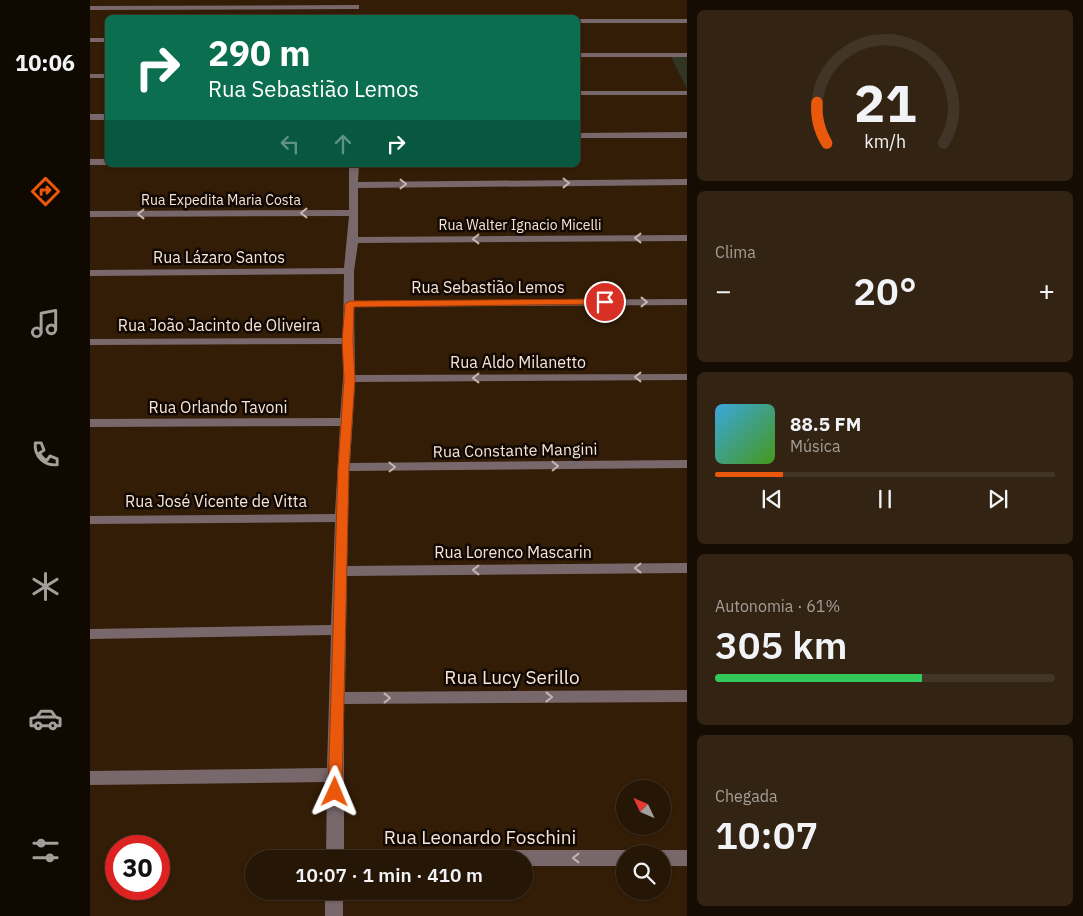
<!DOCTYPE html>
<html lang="pt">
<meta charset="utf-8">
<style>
:root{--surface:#261605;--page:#322313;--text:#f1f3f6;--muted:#a49f9a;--line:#423527;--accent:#ea580c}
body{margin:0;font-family:"IBM Plex Sans",sans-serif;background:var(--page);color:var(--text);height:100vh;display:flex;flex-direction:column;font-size:19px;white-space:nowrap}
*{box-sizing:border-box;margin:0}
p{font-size:16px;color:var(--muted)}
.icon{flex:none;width:28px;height:28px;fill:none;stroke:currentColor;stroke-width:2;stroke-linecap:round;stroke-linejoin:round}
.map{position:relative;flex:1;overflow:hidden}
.panel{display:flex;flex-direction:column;gap:10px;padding:10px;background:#150c03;width:396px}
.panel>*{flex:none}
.banner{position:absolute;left:15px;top:15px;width:475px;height:152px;border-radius:8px;box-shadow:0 1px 4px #0004,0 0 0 1px var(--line);background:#0b6e4f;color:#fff;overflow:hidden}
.needle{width:32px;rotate:314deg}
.tools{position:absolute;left:526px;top:780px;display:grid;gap:10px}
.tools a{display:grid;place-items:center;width:55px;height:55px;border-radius:50%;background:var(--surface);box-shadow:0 1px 4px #0004,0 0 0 1px var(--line);font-size:25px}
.speed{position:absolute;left:15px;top:835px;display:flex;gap:10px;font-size:25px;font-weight:700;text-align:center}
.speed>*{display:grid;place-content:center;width:65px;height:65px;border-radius:50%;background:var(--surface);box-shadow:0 1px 4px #0004,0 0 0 1px var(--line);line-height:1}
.speed .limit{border:8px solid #d22;background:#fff;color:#111}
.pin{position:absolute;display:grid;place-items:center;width:42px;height:42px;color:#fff;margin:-21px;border:2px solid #fff;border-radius:50%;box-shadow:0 1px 5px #0007}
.me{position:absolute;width:55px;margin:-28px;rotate:1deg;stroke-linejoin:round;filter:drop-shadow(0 0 4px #0008)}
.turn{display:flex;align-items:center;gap:18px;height:105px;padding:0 20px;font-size:22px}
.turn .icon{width:65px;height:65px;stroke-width:2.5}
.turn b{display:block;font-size:35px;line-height:42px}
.lanes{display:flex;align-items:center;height:48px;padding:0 20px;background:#0003;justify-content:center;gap:25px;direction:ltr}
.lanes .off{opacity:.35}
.big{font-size:38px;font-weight:600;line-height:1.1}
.panel .card{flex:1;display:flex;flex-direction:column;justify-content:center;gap:8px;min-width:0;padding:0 18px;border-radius:8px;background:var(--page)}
.panel .dial{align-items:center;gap:0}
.dial svg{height:130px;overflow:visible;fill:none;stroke:var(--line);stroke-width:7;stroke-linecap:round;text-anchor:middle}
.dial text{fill:var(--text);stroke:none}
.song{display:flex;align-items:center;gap:15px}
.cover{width:60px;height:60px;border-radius:8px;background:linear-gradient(135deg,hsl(200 70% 55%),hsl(100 70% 35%))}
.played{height:5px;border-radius:2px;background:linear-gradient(90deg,var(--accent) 20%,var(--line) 20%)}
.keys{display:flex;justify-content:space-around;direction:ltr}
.heat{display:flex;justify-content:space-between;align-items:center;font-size:28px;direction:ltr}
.charge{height:8px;border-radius:4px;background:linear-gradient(90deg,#34c759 61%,var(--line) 0)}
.trip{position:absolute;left:155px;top:850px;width:288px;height:50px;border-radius:25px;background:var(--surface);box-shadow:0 1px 4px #0004,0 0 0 1px var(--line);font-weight:600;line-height:50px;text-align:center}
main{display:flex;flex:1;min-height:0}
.tabs{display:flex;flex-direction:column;width:90px;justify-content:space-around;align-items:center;background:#0f0902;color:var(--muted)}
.tabs .icon{width:35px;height:35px}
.tabs .active{color:var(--accent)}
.tabs b{font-size:22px;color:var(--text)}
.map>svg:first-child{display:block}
.green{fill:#323521}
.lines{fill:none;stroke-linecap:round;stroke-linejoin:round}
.minor{fill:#79686b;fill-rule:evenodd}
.oneway{stroke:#c3b4ad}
.route{fill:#ea580c;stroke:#983908}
.labels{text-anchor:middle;stroke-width:5;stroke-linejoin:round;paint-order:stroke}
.far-street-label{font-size:14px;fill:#f5e6d9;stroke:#130903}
.street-label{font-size:16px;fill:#f5e6d9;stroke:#130903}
.near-street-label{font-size:19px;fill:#f5e6d9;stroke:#130903}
</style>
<main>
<nav class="tabs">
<b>10:06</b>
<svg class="icon active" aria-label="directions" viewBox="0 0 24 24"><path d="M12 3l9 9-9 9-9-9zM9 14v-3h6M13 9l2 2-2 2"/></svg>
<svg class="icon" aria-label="music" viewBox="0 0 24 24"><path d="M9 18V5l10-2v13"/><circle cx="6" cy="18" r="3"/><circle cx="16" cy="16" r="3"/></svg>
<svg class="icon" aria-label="phone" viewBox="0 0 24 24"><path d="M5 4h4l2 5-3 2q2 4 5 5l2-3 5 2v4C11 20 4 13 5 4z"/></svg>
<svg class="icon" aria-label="climate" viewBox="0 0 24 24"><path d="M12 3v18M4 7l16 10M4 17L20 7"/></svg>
<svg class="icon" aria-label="car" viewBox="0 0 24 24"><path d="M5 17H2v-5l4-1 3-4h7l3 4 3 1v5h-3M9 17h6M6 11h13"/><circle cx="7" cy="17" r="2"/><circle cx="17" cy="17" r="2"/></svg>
<svg class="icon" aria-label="filters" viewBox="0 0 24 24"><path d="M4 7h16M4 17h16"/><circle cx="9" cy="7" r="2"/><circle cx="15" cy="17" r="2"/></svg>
</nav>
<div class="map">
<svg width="597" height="916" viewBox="0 0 597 916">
<rect width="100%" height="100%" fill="#331d07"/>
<path class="green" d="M581,57H597V89Z"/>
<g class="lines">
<g class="minor">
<path d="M269,5V9H266L0,10V6Z"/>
<rect x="488" y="19" width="109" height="4"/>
<rect x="0" y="38" width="18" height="4"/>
<rect x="488" y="53" width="109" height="4"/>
<rect x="0" y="74" width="18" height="4"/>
<rect x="488" y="91" width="109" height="4"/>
<rect x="0" y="114" width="18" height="6"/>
<path d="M597,132V138H488V133Z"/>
<rect x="0" y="159" width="18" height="6"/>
<path d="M259,165H269L268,182L597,179V185L268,188V237L597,235V241L268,243L264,271V301L597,299V305L264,307L265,375L597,374V380L265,382L260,463L597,460V468L259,471L257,566L597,563V573L257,576L255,692L597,690V702L254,704V850H535L542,854H535V866H434V859H236L237,782L0,785V771L237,768L241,635L0,639V629L241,625L245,522L0,524V516L245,514L250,426L0,427V419L250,418L253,379V344L0,345V339L253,338L254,274L0,276V270L254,268L259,216L0,217V211L259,210Z"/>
<path d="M572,850H597V866H572V854H565Z"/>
<rect x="235" y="891" width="18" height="25"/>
</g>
</g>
<defs><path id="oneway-chevron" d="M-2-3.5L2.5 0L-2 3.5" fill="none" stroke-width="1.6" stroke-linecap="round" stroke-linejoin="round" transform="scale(1.25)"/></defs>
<g class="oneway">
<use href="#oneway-chevron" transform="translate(476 183)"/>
<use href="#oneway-chevron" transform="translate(313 184)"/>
<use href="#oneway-chevron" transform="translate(214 213) rotate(180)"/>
<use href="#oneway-chevron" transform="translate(51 214) rotate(180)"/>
<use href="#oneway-chevron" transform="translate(548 238) rotate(180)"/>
<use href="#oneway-chevron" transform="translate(386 239) rotate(180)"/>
<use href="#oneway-chevron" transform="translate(554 302)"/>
<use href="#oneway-chevron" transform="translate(548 377) rotate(180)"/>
<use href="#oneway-chevron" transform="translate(386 378) rotate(180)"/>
<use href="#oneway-chevron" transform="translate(465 466) rotate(-1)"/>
<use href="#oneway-chevron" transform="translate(302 467) rotate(-1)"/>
<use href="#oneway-chevron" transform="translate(548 568) rotate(180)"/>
<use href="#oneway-chevron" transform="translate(386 570) rotate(180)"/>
<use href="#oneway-chevron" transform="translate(459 697)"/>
<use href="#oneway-chevron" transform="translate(297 698)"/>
<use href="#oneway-chevron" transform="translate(486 858) rotate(180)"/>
</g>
<path class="route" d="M515,299L520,302L519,304L264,307L263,341L265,379L259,468L252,792L250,796L245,798L240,796L238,792L248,468L254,379L252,341L255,304L260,301Z"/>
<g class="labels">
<g class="far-street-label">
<text x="131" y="205">Rua Expedita Maria Costa</text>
<text x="430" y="230">Rua Walter Ignacio Micelli</text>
</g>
<g class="street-label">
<text x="129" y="263">Rua Lázaro Santos</text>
<text x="398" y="293">Rua Sebastião Lemos</text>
<text x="129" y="331">Rua João Jacinto de Oliveira</text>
<text x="428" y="368">Rua Aldo Milanetto</text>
<text x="128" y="413">Rua Orlando Tavoni</text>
<text transform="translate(425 450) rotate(-1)" y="6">Rua Constante Mangini</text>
<text x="126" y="507">Rua José Vicente de Vitta</text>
<text x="423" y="558">Rua Lorenco Mascarin</text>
</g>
<g class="near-street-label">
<text x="422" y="684">Rua Lucy Serillo</text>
<text x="390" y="844">Rua Leonardo Foschini</text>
</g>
</g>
</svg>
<div class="tools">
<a><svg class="needle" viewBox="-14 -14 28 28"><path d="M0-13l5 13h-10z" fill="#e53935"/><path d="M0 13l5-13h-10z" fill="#a49f9a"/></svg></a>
<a><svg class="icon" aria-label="search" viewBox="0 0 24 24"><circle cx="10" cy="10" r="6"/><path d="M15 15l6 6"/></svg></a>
</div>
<div class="speed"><div class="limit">30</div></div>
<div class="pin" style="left:515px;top:302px;background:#d93025"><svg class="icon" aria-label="arrive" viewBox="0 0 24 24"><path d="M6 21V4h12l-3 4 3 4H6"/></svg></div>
<svg class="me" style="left:245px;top:792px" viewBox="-20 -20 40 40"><path d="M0-17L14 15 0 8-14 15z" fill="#ea580c" stroke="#fff" stroke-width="4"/></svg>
<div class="trip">10:07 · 1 min · 410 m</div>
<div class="banner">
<div class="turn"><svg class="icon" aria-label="right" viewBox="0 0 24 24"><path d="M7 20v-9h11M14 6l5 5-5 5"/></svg><div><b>290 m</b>Rua Sebastião Lemos</div></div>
<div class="lanes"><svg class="icon off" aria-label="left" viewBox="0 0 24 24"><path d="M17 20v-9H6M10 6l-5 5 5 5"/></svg><svg class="icon off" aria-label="ahead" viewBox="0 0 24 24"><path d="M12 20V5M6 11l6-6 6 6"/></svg><svg class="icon" aria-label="right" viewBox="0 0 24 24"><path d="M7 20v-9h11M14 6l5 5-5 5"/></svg></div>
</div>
</div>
<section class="panel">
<div class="card dial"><svg viewBox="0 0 100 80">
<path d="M14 69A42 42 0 1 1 86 69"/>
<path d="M14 69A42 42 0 0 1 8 44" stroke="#ea580c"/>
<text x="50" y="56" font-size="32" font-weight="700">21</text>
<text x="50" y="72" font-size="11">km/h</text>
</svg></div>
<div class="card"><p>Clima</p>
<div class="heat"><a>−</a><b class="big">20°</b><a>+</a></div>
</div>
<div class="card">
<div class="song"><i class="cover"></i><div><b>88.5 FM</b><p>Música</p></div></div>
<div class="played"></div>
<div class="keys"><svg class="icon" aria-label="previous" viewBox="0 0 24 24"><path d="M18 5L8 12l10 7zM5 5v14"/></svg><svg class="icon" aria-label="pause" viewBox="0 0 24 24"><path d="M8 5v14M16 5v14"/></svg><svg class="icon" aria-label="next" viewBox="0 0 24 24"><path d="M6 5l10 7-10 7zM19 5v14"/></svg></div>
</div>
<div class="card"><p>Autonomia · 61%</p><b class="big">305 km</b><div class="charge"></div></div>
<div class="card"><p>Chegada</p><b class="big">10:07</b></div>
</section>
</main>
